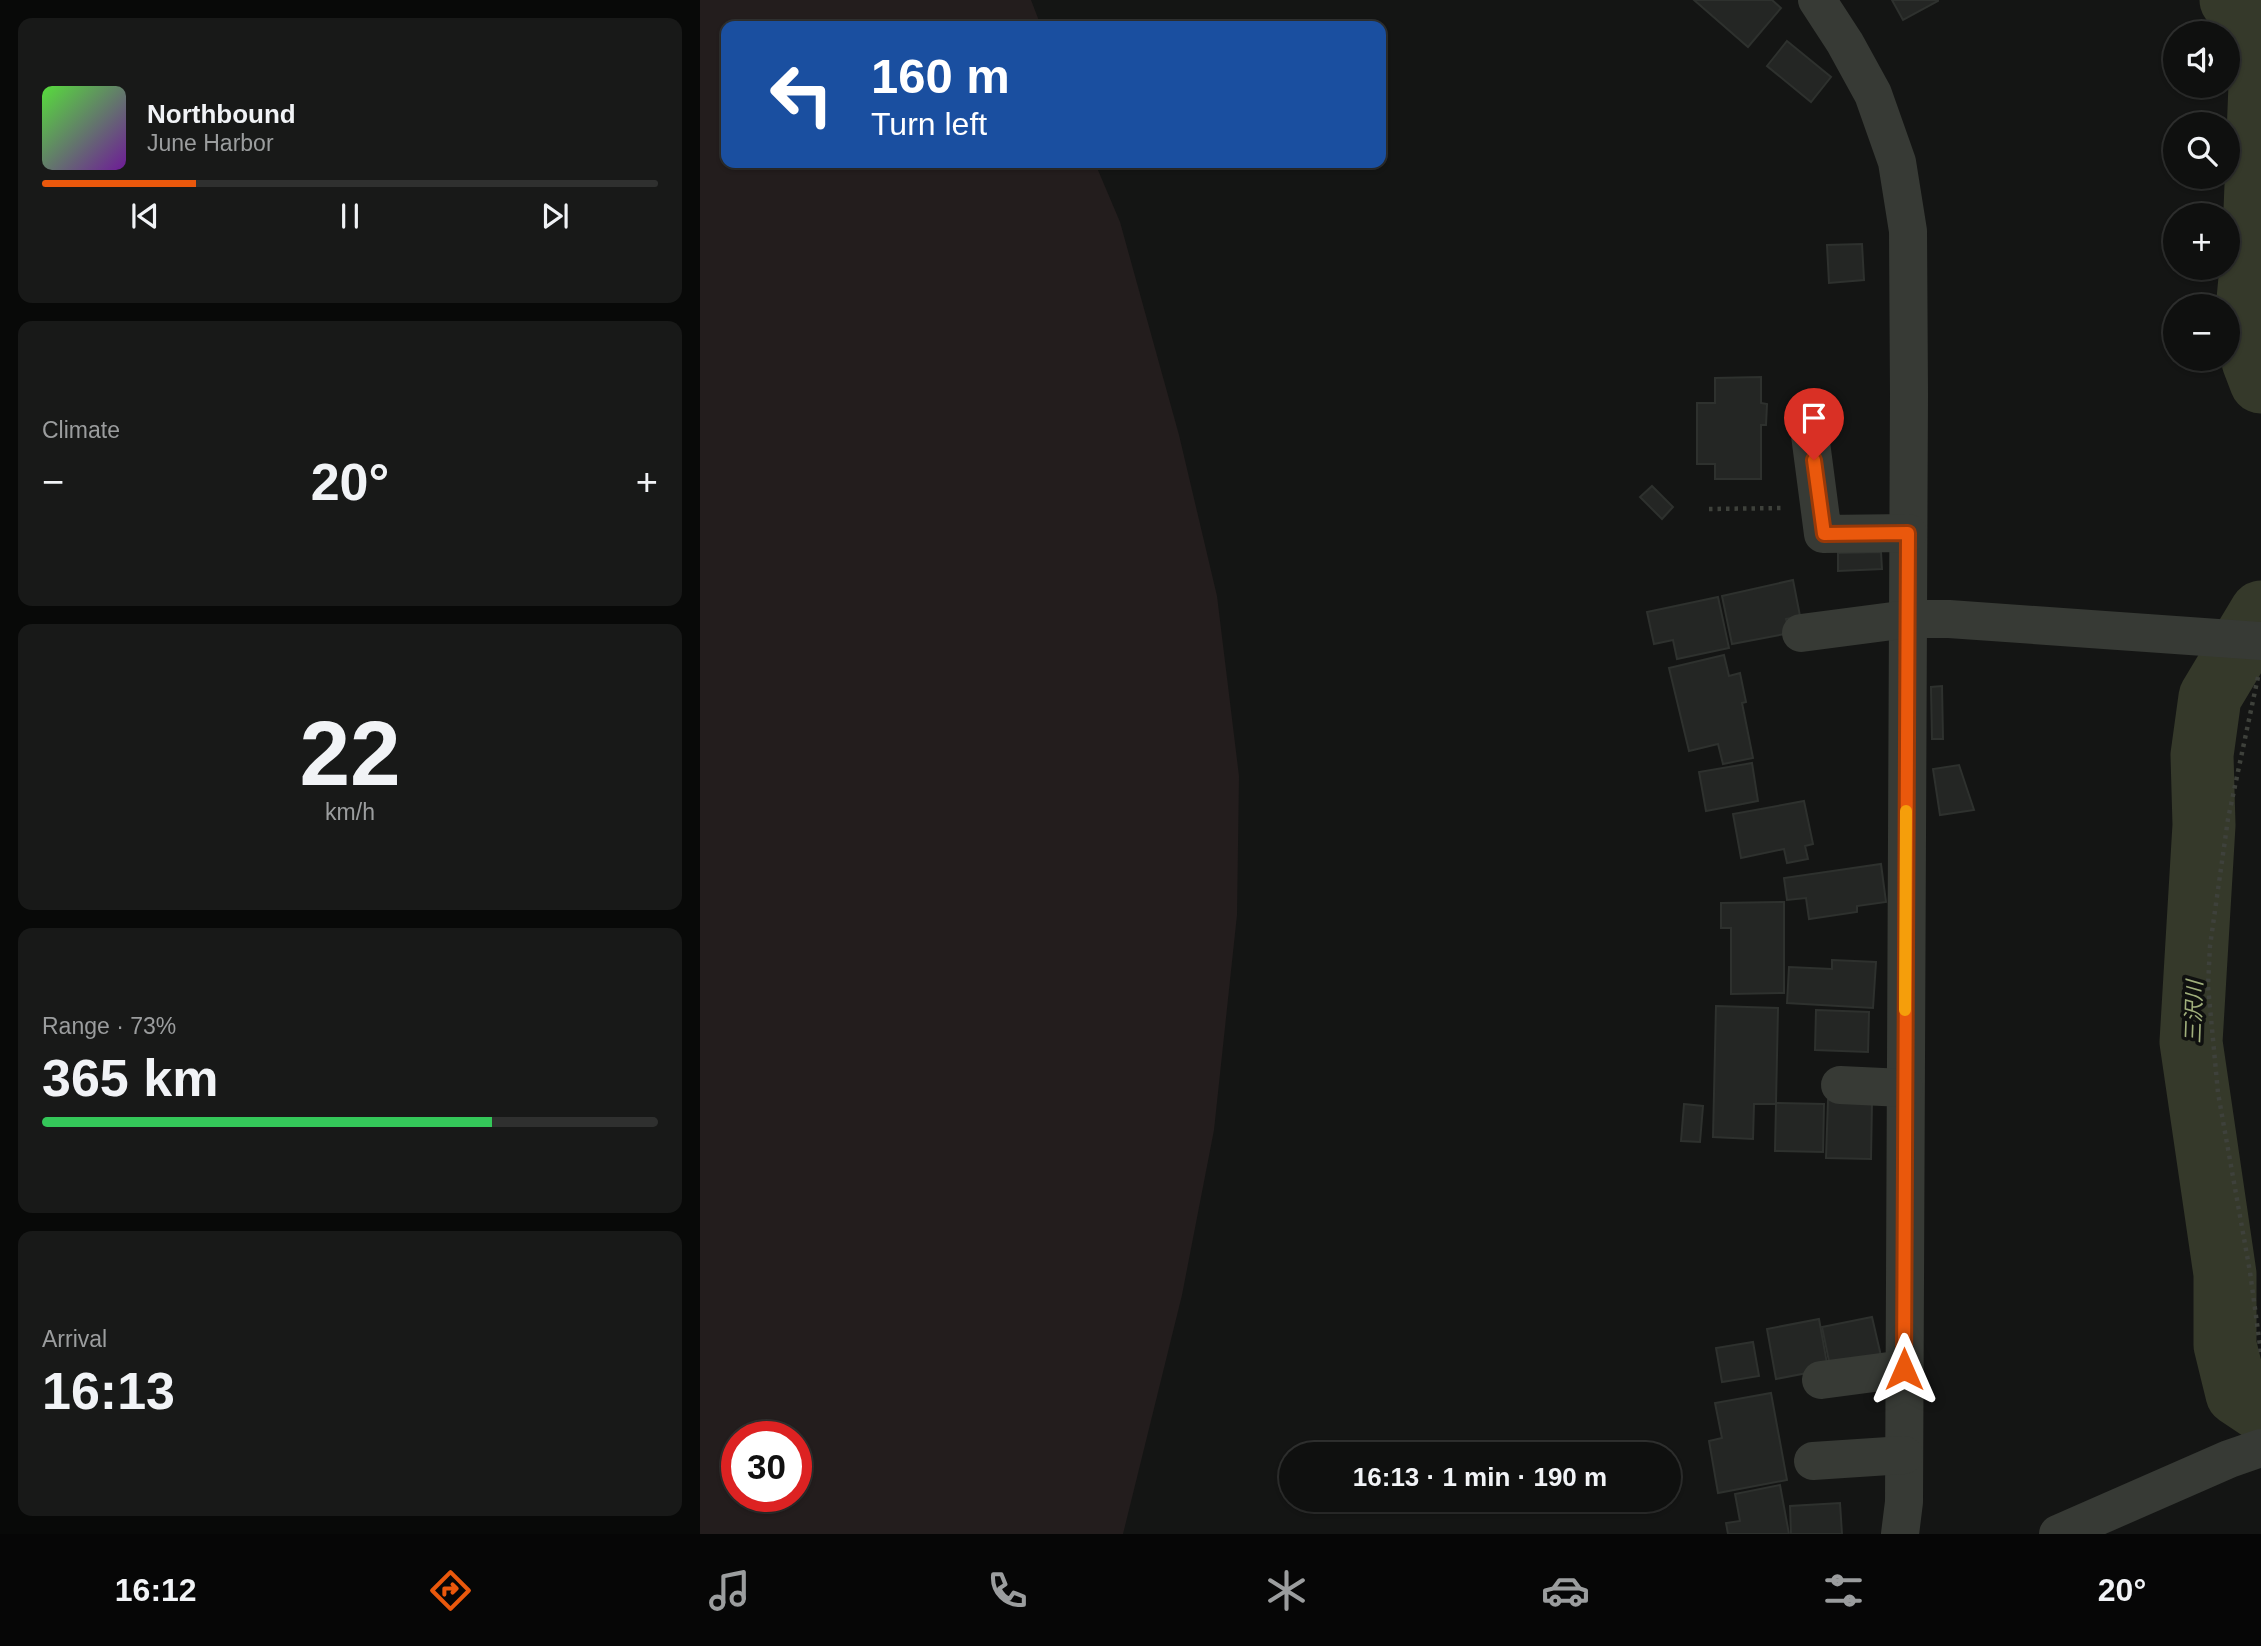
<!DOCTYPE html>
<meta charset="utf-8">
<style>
:root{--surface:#0f100f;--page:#181918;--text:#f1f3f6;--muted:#9b9d9e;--line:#2f302f;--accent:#ea580c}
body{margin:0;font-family:Arial,"Noto Sans JP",sans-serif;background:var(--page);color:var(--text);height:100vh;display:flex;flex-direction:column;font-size:26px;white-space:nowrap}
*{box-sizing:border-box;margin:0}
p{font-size:23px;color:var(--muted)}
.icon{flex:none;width:38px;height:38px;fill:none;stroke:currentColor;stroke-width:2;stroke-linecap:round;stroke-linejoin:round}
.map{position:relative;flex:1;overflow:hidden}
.details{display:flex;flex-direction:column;gap:18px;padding:18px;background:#080908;width:700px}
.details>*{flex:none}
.guide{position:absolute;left:21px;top:21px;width:665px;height:147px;border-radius:14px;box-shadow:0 2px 5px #0004,0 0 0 2px var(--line);background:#1a4fa0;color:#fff;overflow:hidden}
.tools{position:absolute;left:1463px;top:21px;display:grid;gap:14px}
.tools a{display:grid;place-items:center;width:77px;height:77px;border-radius:50%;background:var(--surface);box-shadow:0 2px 5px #0004,0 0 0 2px var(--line);font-size:35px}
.speed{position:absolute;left:21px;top:1421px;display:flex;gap:14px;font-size:35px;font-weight:700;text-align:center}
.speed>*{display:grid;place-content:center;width:91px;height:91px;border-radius:50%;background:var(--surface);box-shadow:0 2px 5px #0004,0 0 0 2px var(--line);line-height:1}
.speed .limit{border:10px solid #d22;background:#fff;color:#111}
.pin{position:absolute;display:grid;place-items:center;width:60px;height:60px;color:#fff;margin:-72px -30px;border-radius:50% 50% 50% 0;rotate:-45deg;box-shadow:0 0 7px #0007}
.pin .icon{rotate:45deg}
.me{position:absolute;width:77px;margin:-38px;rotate:0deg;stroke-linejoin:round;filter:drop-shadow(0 0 5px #0008)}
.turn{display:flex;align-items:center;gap:24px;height:147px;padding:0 35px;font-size:32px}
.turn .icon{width:91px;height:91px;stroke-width:2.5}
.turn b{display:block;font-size:49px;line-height:60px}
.big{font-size:52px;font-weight:700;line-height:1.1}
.details .tile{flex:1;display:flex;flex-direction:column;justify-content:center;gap:10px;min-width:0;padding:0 24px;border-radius:14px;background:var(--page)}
.details .dial{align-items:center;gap:0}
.dial b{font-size:91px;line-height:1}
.song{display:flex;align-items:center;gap:21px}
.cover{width:84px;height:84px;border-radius:10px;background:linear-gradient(135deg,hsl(110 70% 55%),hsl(280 70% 35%))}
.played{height:7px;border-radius:4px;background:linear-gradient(90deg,var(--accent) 25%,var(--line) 25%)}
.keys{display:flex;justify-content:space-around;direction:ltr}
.heat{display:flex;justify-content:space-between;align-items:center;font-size:38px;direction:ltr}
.charge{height:10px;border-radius:5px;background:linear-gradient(90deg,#34c759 73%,var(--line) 0)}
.trip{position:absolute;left:579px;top:1442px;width:402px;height:70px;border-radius:35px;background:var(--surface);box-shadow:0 2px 5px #0004,0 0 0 2px var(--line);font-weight:700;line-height:70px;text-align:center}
.tabs{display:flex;height:112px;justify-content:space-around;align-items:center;background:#060606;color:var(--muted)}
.tabs .icon{width:49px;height:49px}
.tabs .on{color:var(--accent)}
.tabs b{font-size:32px;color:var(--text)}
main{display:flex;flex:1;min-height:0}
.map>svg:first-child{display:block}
.green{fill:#231d1d;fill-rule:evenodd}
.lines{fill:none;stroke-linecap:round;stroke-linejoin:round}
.river{stroke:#35392a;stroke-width:63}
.building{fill:#242624;stroke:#2e312e;stroke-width:2}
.path{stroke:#3e413b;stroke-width:4.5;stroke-dasharray:3.5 5;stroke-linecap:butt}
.minor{stroke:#373a35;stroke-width:38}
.route-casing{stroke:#983908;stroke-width:18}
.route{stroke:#ea580c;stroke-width:12}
.slow{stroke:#f59e0b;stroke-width:12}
.labels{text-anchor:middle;stroke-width:7;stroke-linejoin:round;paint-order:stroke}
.water-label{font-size:21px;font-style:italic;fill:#a1b07c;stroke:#0f100f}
</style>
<main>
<section class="details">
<div class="tile">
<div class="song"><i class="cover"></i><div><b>Northbound</b><p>June Harbor</p></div></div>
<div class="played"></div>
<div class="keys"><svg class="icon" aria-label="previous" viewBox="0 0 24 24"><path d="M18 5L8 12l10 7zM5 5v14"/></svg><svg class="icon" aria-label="pause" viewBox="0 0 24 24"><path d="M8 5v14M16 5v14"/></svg><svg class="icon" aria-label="next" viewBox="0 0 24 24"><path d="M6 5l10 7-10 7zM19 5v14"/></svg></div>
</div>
<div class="tile"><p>Climate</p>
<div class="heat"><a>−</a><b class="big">20°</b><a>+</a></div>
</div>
<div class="tile dial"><b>22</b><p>km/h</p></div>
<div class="tile"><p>Range · 73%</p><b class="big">365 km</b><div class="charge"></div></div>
<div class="tile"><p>Arrival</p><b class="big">16:13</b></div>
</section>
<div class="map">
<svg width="1561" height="1534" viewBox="0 0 1561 1534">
<rect width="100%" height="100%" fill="#141514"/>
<path class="green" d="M0,0H331L341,26H26V163H395L420,222L479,435L517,596L539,776L537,915L514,1130L482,1295L423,1534H0ZM37,1437H96V1496H37Z"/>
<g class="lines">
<g class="river">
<path d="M1531,0L1541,13L1560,85L1554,235L1548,300L1553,361L1561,382"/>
<path d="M1561,612L1510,697L1502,755L1504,825L1491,1042L1525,1274V1345L1537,1394L1561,1410"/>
</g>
</g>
<g class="building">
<path d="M994,0H1072L1081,8L1048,47Z"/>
<path d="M1192,0H1238V1L1203,20Z"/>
<path d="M1087,41L1131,77L1111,102L1067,66Z"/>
<path d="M1162,244L1164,280L1129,283L1127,245Z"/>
<path d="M1061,377V403L1067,404L1066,425H1061V479H1015V464H997V403H1015V378Z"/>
<path d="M952,486L973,507L962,519L940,497Z"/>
<path d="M1181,552L1182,569L1138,571V553Z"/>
<path d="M1093,580L1100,616L1086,619L1090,633L1032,644L1022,596Z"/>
<path d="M1018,597L1029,648L977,659L973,640L954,644L947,612Z"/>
<path d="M1024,655L1029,676L1040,673L1046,702L1042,703L1053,758L1023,764L1018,744L989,751L969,668Z"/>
<path d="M1242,686L1243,739H1232L1231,687Z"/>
<path d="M1052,763L1058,801L1006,811L999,772Z"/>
<path d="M1259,765L1274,810L1240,815L1233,769Z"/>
<path d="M1104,801L1113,844L1105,846L1108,859L1087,863L1084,849L1041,858L1033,814Z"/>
<path d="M1181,864L1186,902L1157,906V912L1109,919L1106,898L1087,900L1084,878Z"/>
<path d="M1084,902V993L1031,994V928H1021V903Z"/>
<path d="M1132,960L1176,962L1173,1008L1087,1003L1089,967L1132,969Z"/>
<path d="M1016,1006L1078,1008L1076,1103L1124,1104L1123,1152L1075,1151L1076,1104H1054L1053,1139L1013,1137Z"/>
<path d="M1116,1010L1169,1012L1168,1052L1115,1050Z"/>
<path d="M1128,1100L1172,1101L1171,1159L1126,1158Z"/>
<path d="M984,1104L1003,1106L1000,1142L981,1141Z"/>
<path d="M1172,1317L1181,1356L1130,1366L1122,1327Z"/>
<path d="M1119,1319L1128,1369L1076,1379L1067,1329Z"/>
<path d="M1053,1342L1059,1376L1022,1382L1016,1348Z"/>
<path d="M1071,1393L1087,1480L1018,1493L1009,1441L1022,1438L1015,1403Z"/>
<path d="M1080,1485L1089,1534H1028L1026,1523L1040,1521L1035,1494Z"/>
<path d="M1140,1503L1142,1534H1091L1090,1506Z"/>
</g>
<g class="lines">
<g class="path">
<path d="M1009,509L1084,508"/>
<path d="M1558,677L1528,819L1510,946L1508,986L1518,1093L1550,1272L1561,1353"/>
</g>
<g class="minor">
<path d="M1117,0L1145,43L1173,94L1197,162L1208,231L1209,395L1204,1502L1200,1534"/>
<path d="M1110,435L1123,534L1208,533"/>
<path d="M1101,633L1208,619H1249L1561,641"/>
<path d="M1140,1085L1204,1088"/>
<path d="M1121,1380L1204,1369"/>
<path d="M1113,1461L1204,1455"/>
<path d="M1358,1534L1529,1459L1561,1448"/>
</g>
</g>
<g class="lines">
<g class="route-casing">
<path id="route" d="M1114,460L1124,534L1208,533L1204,1369"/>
</g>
<use href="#route" class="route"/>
<path class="slow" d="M1205,1010L1206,811"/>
</g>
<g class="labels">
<g class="water-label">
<text transform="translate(1494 1012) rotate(-88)" y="7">三沢川</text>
</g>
</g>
</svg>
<div class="tools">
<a><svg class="icon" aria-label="sound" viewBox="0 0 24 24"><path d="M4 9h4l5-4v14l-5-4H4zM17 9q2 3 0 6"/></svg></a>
<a><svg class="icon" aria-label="search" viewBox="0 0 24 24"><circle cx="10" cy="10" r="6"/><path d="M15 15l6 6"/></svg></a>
<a>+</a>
<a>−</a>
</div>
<div class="speed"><div class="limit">30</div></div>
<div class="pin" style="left:1114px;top:460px;background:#d93025"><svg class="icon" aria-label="arrive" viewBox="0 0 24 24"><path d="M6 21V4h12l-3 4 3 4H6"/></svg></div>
<svg class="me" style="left:1204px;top:1369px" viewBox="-20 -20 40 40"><path d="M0-17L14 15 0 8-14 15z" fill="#ea580c" stroke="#fff" stroke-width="4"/></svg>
<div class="trip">16:13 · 1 min · 190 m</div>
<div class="guide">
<div class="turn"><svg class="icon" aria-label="left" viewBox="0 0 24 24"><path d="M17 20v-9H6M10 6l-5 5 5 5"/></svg><div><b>160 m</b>Turn left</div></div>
</div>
</div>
</main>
<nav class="tabs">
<b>16:12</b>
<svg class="icon on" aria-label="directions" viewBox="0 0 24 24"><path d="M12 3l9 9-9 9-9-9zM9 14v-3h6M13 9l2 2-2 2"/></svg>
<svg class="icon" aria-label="music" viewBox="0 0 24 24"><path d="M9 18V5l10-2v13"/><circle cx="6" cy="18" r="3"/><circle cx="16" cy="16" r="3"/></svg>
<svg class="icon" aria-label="phone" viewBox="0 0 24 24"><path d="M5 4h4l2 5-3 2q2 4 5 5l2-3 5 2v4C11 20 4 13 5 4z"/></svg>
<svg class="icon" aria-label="climate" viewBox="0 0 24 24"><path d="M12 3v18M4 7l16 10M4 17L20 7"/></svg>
<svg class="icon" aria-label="car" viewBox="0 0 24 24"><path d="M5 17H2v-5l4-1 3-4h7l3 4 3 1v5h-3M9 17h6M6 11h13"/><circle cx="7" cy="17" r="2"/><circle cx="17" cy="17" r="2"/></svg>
<svg class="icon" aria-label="filters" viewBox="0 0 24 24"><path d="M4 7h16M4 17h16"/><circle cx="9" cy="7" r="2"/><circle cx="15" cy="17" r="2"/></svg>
<b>20°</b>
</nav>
